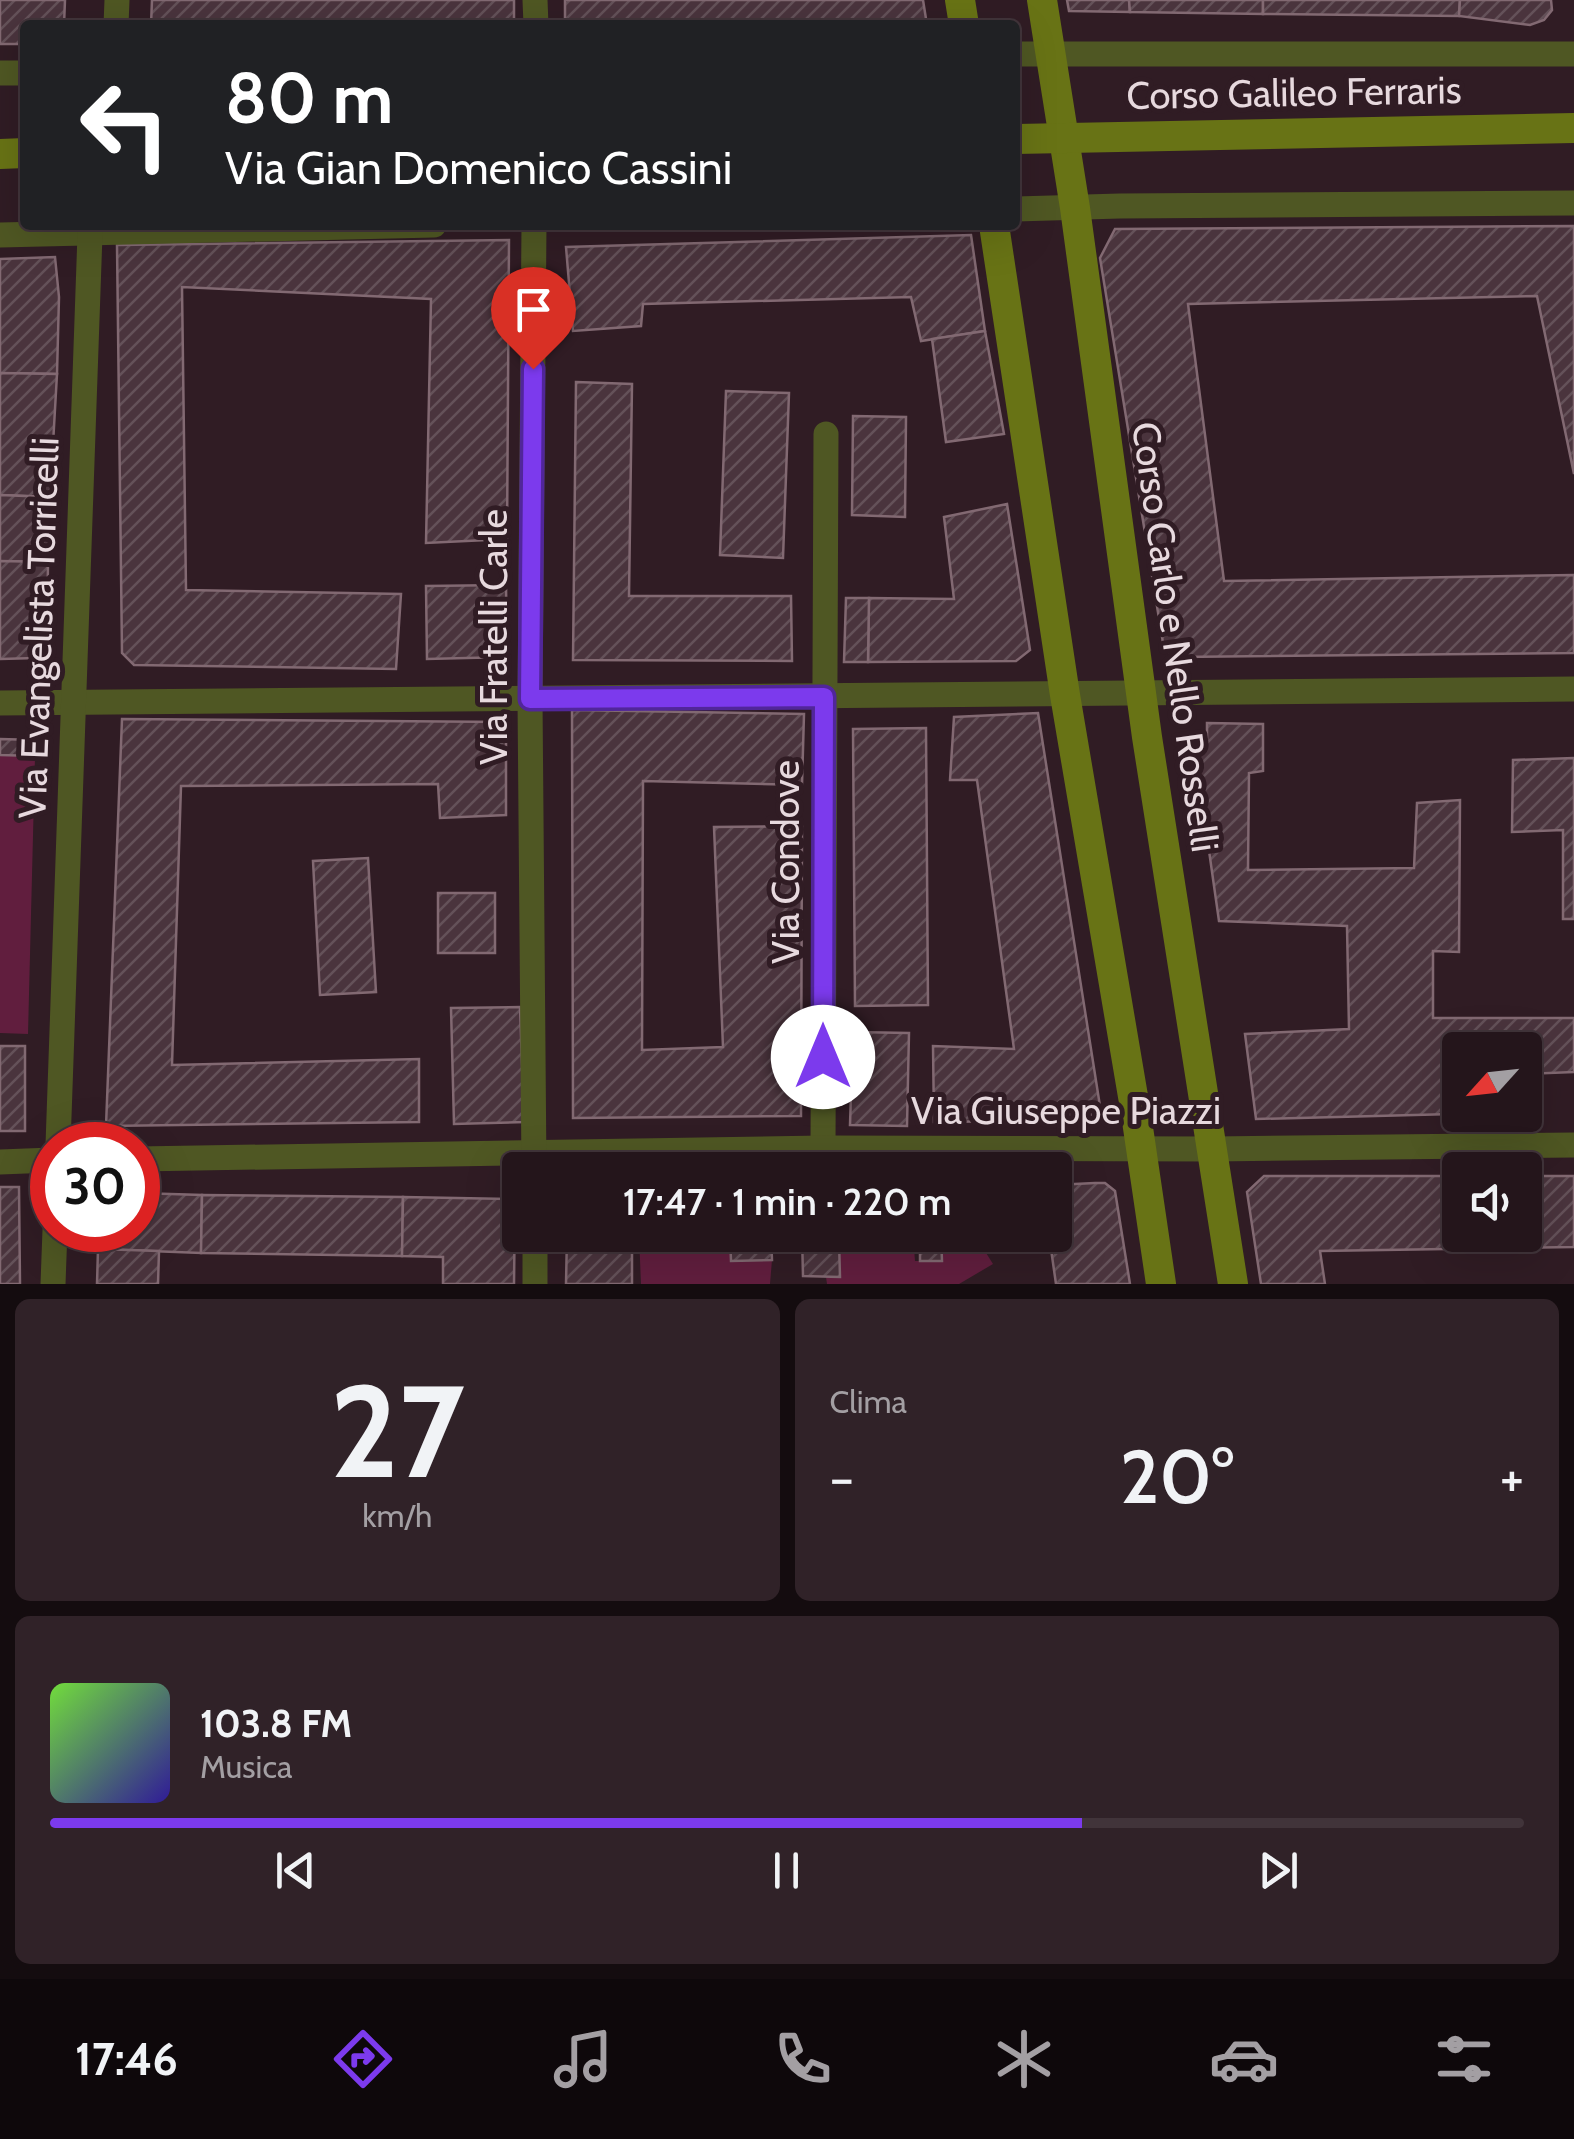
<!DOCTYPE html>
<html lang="it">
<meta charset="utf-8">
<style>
:root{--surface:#24151b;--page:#302228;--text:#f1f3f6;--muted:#a39fa3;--line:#41343a;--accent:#7c3aed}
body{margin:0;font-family:Cabin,sans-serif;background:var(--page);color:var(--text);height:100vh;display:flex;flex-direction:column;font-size:38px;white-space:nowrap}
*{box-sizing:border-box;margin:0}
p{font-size:32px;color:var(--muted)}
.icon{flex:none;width:55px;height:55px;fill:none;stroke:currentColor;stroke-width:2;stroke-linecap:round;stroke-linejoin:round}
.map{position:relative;height:1284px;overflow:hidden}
.sheet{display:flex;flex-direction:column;gap:15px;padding:15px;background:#140c0f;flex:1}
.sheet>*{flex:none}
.guide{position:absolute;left:20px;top:20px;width:1000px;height:210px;border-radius:10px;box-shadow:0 10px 40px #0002,0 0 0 2px var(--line);background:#202124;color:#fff;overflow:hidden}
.needle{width:65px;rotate:243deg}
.controls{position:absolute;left:1442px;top:1032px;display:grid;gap:20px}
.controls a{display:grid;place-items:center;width:100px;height:100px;border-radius:10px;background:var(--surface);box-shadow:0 10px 40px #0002,0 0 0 2px var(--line);font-size:50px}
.speed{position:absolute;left:30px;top:1122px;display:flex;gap:20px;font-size:50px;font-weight:700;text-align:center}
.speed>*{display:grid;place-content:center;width:130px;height:130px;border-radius:50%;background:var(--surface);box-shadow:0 10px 40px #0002,0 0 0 2px var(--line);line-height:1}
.speed .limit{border:15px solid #d22;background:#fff;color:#111}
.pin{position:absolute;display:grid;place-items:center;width:85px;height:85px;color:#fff;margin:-102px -42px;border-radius:50% 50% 50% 0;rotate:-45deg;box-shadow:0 0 10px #0007}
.pin .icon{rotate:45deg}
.me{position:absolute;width:110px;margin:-55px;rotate:0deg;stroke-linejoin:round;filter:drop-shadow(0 0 8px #0008)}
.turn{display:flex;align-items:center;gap:35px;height:210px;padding:0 40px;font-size:45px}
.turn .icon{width:130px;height:130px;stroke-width:2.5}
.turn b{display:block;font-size:70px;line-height:85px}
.big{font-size:75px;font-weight:600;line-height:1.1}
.sheet .widget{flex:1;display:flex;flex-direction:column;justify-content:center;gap:15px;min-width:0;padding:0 35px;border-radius:15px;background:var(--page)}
.sheet .dial{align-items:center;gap:0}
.dial b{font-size:130px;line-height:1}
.song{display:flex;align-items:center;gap:30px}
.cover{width:120px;height:120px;border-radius:15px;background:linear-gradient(135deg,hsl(100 70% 55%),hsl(250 70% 35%))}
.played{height:10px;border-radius:5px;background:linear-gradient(90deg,var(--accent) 70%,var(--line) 70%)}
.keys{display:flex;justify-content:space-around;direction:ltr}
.heat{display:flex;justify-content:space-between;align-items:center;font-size:55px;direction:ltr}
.sheet .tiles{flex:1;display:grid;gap:15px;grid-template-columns:1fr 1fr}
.widget:last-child{grid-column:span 2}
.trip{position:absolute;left:502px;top:1152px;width:570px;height:100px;border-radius:10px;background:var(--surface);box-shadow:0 10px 40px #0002,0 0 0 2px var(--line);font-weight:600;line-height:100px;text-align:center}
.menu{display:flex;height:160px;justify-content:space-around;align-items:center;background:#0e080b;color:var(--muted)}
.menu .icon{width:70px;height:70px}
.menu .selected{color:var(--accent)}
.menu b{font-size:45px;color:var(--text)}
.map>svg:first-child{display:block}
.grass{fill:#611e3e}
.building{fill:url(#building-hatch);stroke:#826972;stroke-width:2.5}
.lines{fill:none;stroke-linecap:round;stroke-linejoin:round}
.street{stroke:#4f5723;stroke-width:25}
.secondary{stroke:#687315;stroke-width:30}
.route-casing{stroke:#51269a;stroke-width:25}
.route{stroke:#7c3aed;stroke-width:18}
.labels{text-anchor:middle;stroke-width:10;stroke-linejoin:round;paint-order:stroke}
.street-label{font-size:38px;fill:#e7d9de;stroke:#301c24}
</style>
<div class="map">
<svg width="1574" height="1284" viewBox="0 0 1574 1284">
<defs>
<pattern id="building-hatch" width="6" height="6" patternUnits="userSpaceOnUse" patternTransform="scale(2.5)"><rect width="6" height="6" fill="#4a343d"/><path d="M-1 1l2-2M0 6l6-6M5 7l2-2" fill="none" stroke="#645159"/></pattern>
</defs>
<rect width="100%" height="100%" fill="#301c24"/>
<g class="grass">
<path d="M0,755L35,756L28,1034L0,1033Z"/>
<path d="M639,1235H730L732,1261L772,1260L770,1284H641Z"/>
<path d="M900,1235H913L915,1261H942L941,1235H963L964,1248H983L993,1264L959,1284H827L826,1277L840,1276L839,1240L899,1239Z"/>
</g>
<g class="building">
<path d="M0,0H65L64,25H25V44H0Z"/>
<path d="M152,0H514V25H151Z"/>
<path d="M565,0H923L927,25H565Z"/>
<path d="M1067,0H1129L1130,12L1069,11Z"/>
<path d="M1129,0H1263V14L1130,12Z"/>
<path d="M1263,0H1460L1459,16L1263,14Z"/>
<path d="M1460,0H1551L1552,10L1544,20L1530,25L1459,16Z"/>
<path d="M1574,226V474L1537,296L1188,304L1224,581L1574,575V653L1177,657L1164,649L1100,258L1115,229Z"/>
<path d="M971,235L985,331L921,341L911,297L643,304L641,326L573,331L566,247Z"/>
<path d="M509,240L507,539L426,543L431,299L182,287L186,590L401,594L396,669L134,665L122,653L117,245Z"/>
<path d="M55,257L59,297L57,374L0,373V259Z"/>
<path d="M985,331L1004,434L946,442L932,339Z"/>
<path d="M0,373L57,374L50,497L0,495Z"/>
<path d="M576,382L632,384L629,596H791L792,661L573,660Z"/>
<path d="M726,391L789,393L783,558L720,555Z"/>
<path d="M853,416L906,417L905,517L852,515Z"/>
<path d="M0,495L50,497L48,562L0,561Z"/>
<path d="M1007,504L1030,650L1016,661L868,662L869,598L954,599L944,517Z"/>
<path d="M0,561L48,562L47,646L36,658L0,659Z"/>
<path d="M506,585L507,657L427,659L426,586Z"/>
<path d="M846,598H869L868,662H844Z"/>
<path d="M572,710L804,714L802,785L643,781L642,1050L723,1047L714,827L802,826L801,1116L573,1118Z"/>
<path d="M1038,713L1100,1106L1088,1120L934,1122L933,1046L1014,1049L977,780H950L954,717Z"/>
<path d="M122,719L506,722V815L440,818L438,784L181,786L172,1065L419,1059V1122L106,1126Z"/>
<path d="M1207,723L1263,724V771L1249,773L1248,870L1414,868L1417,803L1460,800L1459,952L1433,951V1018H1574V1072L1525,1074V1050H1460V1076H1451L1452,1114L1256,1119L1245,1034L1349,1029L1347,926L1219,921L1194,745L1207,742Z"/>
<path d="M926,728L928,1005L855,1006L853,729Z"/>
<path d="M0,739L35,740V756L0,755Z"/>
<path d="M1574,758V919H1563V830L1512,832L1513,760Z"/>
<path d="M368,858L376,992L320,995L313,861Z"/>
<rect x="438" y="893" width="57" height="60"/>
<path d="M520,1007L524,1122L454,1124L451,1008Z"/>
<path d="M853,1032L909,1033L907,1126L850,1125Z"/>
<rect x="0" y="1046" width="25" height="85"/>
<path d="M1264,1176H1460V1235H1525V1176H1574V1247L1320,1251L1325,1284H1261L1247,1192Z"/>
<path d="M1095,1183H1105L1115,1191L1130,1284H1056L1049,1235H1055V1185Z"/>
<path d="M0,1187H19L20,1284H0Z"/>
<path d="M138,1193L202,1195L201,1253L98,1249L99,1230H138Z"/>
<path d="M202,1195L403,1197L402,1256L201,1253Z"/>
<path d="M403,1197L515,1199L514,1284H443V1257L402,1256Z"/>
<path d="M567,1235H632V1284H566Z"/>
<path d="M730,1235H771L772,1260L731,1261Z"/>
<path d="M802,1235H880V1240H839L840,1277L803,1276Z"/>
<path d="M920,1235H941L942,1261H920Z"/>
<path d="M964,1235H1006L983,1239V1247L964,1249Z"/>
<path d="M98,1249L159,1251L158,1284H97Z"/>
</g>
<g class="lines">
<g class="street">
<path d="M535,0L536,25"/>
<path d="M116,25L117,0"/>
<path d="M1015,54H1574"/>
<path d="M0,73H25"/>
<path d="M1015,209L1120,206L1574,203"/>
<path d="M0,235L434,225"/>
<path d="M0,703L1574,689"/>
<path d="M58,1145L90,234"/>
<path d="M823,1148L826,434"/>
<path d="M138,1159L823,1148L1213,1149L1574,1145"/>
<path d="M0,1162L52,1160"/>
<path d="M534,1170L530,699L534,225"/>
<path d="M535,1235V1284"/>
<path d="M53,1284L55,1230"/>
</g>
<g class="secondary">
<path d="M960,0L964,25"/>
<path d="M1042,0L1075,208L1147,737L1233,1284"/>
<path d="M1015,139L1574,128"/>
<path d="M0,154L25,153"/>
<path d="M994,225L1065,695L1136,1114L1161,1284"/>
</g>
</g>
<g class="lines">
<g class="route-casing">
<path id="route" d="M533,369L530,699L824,697L823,1057"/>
</g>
<use href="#route" class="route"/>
</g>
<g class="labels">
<g class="street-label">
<text transform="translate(1294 93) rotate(-1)" y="13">Corso Galileo Ferraris</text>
<text transform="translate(39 628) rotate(-88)" y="13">Via Evangelista Torricelli</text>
<text transform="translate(494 637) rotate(-90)" y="13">Via Fratelli Carle</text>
<text transform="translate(1175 637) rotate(82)" y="13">Corso Carlo e Nello Rosselli</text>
<text transform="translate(786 862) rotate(-90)" y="13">Via Condove</text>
<text x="1066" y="1124">Via Giuseppe Piazzi</text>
</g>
</g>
</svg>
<div class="controls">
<a><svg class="needle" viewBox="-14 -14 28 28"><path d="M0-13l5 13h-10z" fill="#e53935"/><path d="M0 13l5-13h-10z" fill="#a39fa3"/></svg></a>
<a><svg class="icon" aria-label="sound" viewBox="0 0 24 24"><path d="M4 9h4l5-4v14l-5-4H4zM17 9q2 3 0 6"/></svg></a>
</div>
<div class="speed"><div class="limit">30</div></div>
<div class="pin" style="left:533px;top:369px;background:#d93025"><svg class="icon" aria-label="arrive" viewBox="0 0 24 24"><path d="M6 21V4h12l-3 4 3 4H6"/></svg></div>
<svg class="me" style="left:823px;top:1057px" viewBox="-20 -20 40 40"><circle r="19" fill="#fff"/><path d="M0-13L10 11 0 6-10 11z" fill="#7c3aed"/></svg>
<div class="trip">17:47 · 1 min · 220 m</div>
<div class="guide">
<div class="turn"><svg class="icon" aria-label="left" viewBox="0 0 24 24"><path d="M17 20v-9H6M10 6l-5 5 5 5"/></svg><div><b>80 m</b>Via Gian Domenico Cassini</div></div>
</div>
</div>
<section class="sheet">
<div class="tiles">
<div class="widget dial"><b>27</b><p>km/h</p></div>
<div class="widget"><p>Clima</p>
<div class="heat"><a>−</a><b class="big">20°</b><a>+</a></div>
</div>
<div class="widget">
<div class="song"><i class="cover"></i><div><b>103.8 FM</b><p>Musica</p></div></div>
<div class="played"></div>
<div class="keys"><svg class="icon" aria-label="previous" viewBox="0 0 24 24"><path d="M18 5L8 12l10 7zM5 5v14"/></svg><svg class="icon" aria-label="pause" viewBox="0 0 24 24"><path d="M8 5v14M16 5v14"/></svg><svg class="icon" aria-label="next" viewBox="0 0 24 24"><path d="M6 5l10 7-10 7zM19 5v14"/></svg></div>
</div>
</div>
</section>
<nav class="menu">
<b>17:46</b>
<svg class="icon selected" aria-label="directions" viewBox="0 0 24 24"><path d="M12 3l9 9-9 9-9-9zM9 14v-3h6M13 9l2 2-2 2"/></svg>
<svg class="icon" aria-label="music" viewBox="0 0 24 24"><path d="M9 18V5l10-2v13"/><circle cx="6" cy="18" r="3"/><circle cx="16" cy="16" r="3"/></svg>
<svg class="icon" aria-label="phone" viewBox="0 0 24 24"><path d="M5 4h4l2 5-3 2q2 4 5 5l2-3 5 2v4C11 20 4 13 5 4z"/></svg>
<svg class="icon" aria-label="climate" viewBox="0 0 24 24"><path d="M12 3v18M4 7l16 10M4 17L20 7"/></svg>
<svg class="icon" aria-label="car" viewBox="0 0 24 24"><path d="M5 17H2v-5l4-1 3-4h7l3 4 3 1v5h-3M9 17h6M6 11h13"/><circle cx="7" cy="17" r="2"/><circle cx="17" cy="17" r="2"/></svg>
<svg class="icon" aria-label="filters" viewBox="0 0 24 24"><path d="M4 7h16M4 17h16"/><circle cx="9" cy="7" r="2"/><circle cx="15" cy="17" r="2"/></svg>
</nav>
